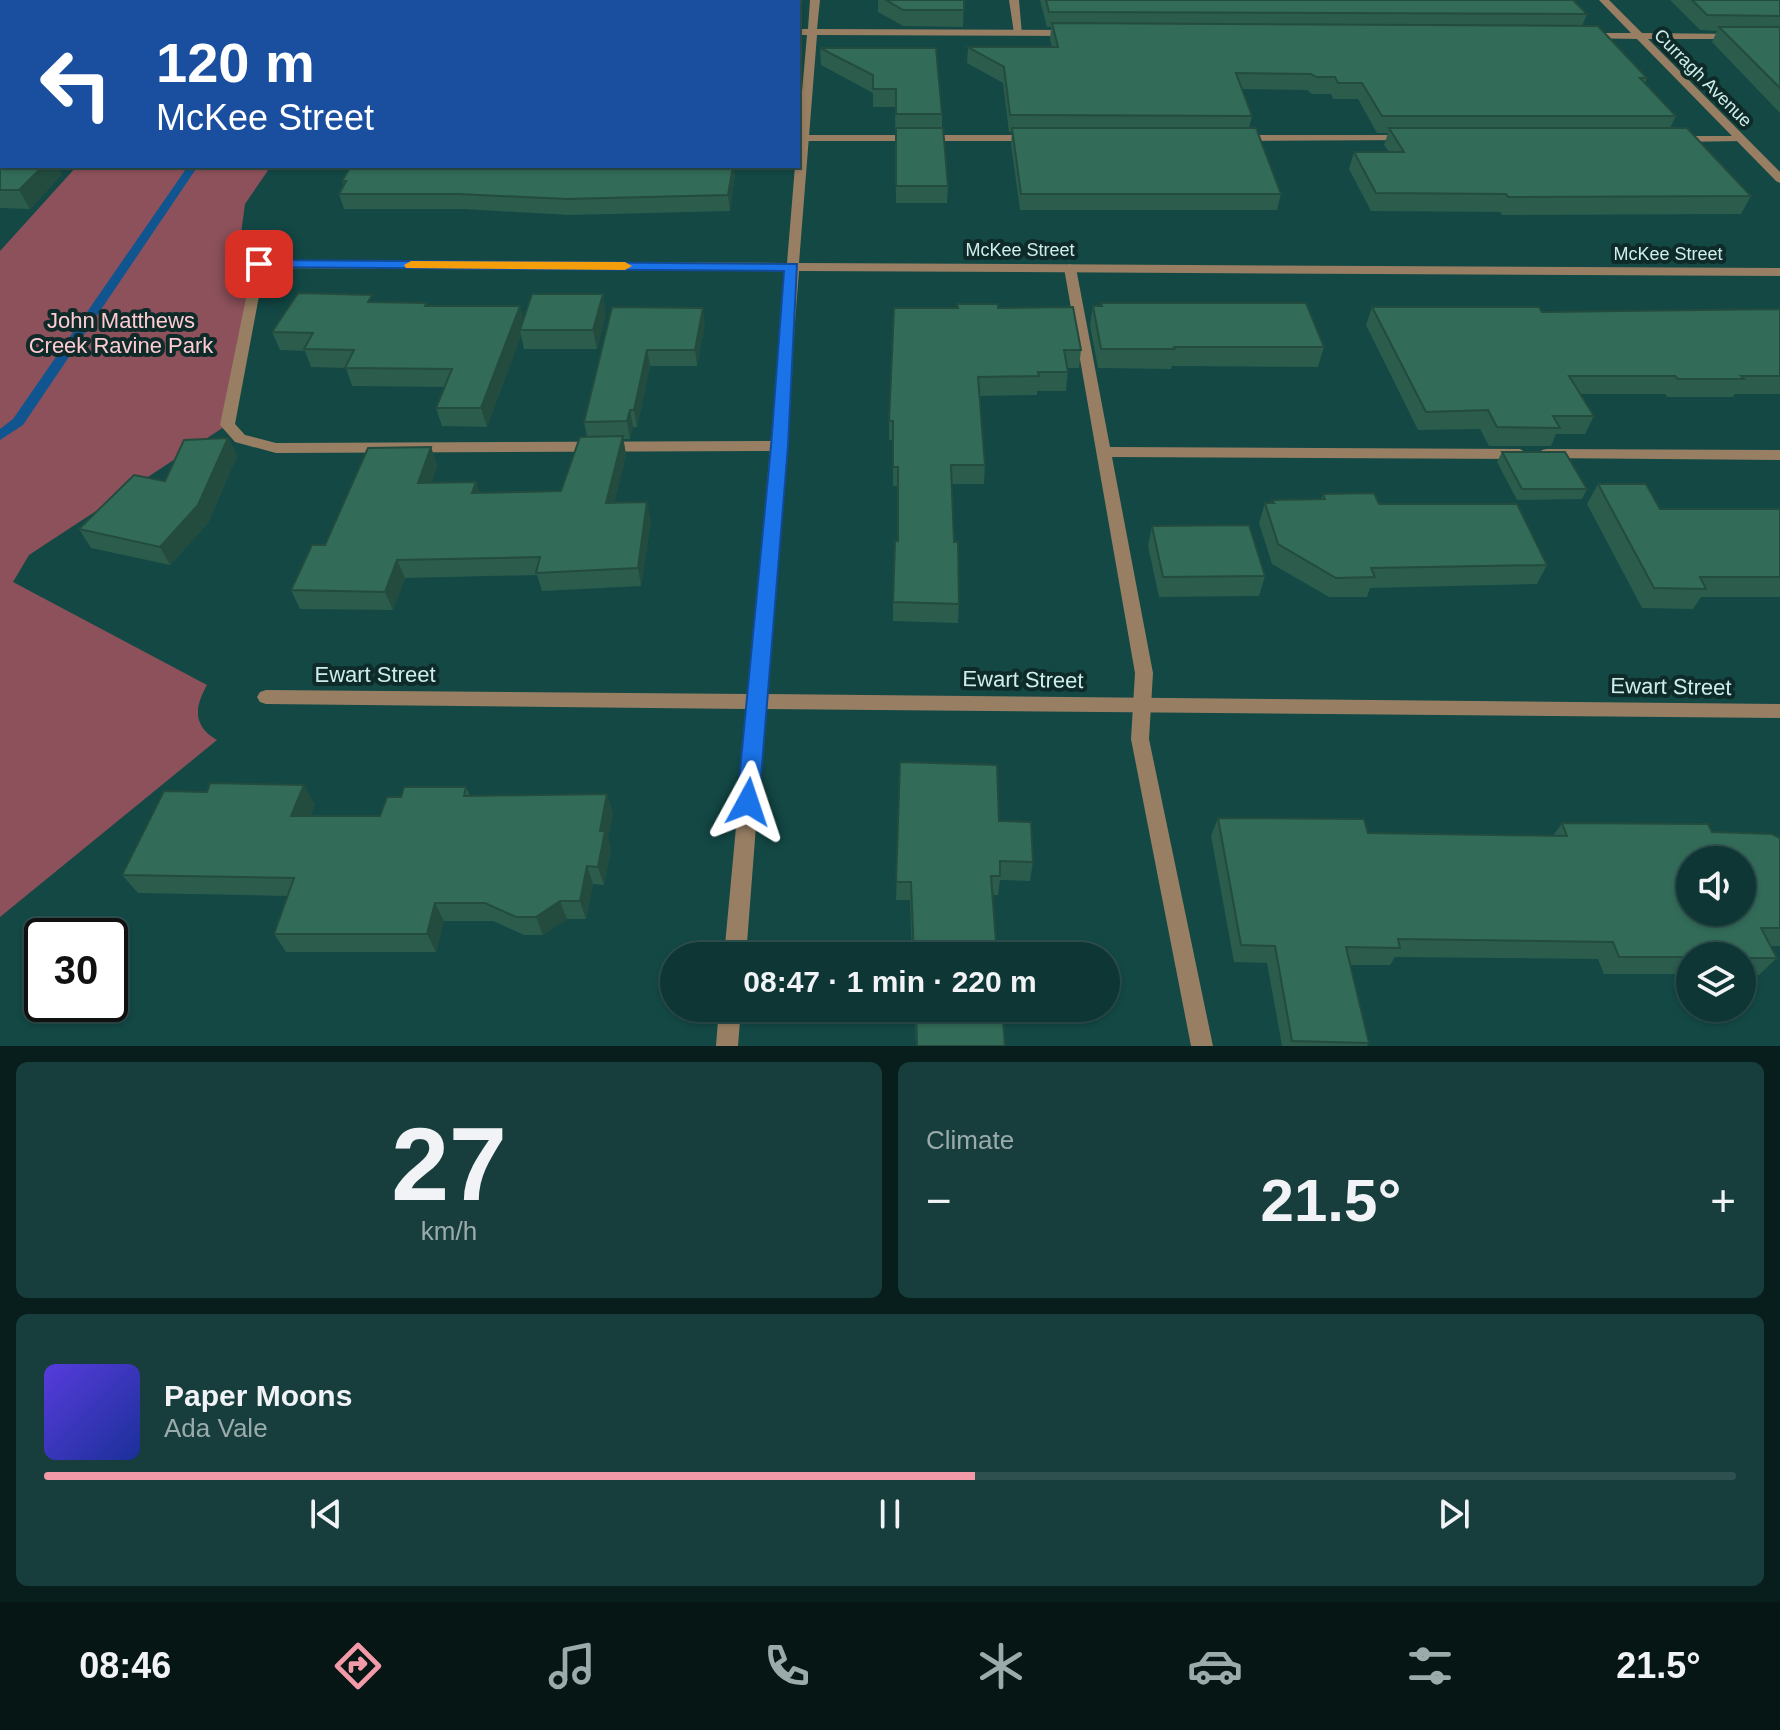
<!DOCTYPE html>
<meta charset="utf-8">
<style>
:root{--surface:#0e3634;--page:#173e3c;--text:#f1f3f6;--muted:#9babac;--line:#2e504f;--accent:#f39aa9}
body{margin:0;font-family:Helvetica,sans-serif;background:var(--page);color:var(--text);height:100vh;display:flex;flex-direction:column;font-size:30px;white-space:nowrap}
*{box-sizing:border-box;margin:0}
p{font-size:26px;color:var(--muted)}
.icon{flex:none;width:44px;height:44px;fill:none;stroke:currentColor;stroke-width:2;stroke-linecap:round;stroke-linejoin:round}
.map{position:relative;height:1046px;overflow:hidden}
.details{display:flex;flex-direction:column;gap:16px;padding:16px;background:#081e1d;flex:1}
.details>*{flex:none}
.banner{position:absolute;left:0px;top:0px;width:800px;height:168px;box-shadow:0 2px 6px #0004,0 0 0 2px var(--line);background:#1a4fa0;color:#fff;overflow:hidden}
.controls{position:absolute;left:1676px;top:846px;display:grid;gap:16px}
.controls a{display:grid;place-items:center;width:80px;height:80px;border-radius:50%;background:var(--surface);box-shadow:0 2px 6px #0004,0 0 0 2px var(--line);font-size:40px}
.speed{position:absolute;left:24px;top:918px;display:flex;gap:16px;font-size:40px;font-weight:700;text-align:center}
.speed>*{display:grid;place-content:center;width:104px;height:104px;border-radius:50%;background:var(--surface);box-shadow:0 2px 6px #0004,0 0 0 2px var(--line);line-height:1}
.speed .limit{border:4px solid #111;border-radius:12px;background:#fff;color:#111}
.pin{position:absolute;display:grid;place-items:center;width:68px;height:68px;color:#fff;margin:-34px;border-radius:16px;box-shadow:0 4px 12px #0006}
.me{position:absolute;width:88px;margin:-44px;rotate:5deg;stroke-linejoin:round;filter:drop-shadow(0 0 6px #0008)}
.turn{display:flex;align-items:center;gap:28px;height:168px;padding:0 24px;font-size:36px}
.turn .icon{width:104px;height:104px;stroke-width:2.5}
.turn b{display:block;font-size:56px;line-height:68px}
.big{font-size:60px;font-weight:600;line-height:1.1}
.details .tile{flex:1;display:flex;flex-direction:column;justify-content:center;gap:12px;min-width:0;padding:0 28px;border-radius:12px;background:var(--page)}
.details .dial{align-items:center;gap:0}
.dial b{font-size:104px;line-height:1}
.song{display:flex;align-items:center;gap:24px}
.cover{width:96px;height:96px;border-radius:12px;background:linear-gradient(135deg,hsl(250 70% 55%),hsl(230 70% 35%))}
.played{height:8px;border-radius:4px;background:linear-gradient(90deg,var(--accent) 55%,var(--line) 55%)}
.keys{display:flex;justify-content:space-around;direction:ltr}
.heat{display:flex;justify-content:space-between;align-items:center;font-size:44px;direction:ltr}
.details .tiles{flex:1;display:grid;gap:16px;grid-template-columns:1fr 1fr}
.tile:last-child{grid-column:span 2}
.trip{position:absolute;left:660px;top:942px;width:460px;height:80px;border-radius:40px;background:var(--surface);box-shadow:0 2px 6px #0004,0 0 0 2px var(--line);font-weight:600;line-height:80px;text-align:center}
.tabs{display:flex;height:128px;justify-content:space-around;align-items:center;background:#061615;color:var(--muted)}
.tabs .icon{width:56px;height:56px}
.tabs .current{color:var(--accent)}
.tabs b{font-size:36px;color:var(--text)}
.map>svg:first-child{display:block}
.green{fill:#8d515b}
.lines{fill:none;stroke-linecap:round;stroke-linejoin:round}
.stream{fill:#10558f;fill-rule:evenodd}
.service{fill:#987f63;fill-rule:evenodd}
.minor{fill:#987f63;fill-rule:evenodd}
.wall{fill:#2b5c4c}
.shaded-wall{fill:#234b3e}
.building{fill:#326b58;stroke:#234b3e;stroke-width:2;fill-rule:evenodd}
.route{fill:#1a73e8;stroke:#114b97;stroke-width:2}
.slow{fill:#f59e0b}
.labels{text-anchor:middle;stroke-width:8;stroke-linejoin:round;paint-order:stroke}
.far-street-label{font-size:18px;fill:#ceeeeb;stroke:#0f2b29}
.park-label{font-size:22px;fill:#fecbd2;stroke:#0f2b29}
.street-label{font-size:22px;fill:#ceeeeb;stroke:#0f2b29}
</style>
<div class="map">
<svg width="1780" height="1046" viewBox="0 0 1780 1046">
<rect width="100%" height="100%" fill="#134845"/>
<path class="green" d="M77,166H271L245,204L236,270L257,275L227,425L29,555L13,582L207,685C194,708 193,726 217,740L0,917V251Z"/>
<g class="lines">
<path class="stream" d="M188,166H198L23,425L0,440V429L13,419Z"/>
<g class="service">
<path d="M1009,0H1019L1022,35L1014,33Z"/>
<rect x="0" y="126" width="2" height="6"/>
<path d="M798,135H1032L1038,138L1032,141H798Z"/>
<path d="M1408,135L1414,138L1412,140L1240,141L1234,138L1240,135Z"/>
<path d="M1740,136L1746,139L1744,141L1676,142L1670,139L1676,136Z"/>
<path d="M259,260L265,264L235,424L245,435L276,443L780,441L788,446L780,451L276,453L235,442L220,425L253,264Z"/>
<path d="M1070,264L1076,268L1110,447L1520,449L1528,454L1520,459L1112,457L1153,673L1149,739L1213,1046H1191L1131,739L1135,673L1064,268Z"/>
<path d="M1547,449L1780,450V460L1542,458L1539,454L1542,450Z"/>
</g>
<g class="minor">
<path d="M810,0H820L817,29L1070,30L1075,33L1070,36L817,35L799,263L1780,268V276L799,271L766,694L1780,704V718L765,709L746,956H724L747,709L266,704L260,702L257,697L260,692L266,690L748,694L786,271L259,268L253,264L259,260L787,263L795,166H798V137L807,35H798V29H808Z"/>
<path d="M1599,0H1609L1642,33L1737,34V38L1734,39H1648L1780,172V183L1776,181L1637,39L1583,38V34L1586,33H1631Z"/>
<rect x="0" y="23" width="2" height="6"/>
<path d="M719,1008H741L738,1046H716Z"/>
</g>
</g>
<g class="wall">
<path d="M878,0H964L963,27L903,26L878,12Z"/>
<path d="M1040,0H1573L1587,14L1582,26L1647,78L1645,83L1676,116L1670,128L1751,196L1741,214L1502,215L1500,212L1371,211L1349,169L1354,152H1389L1384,145L1388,133H1377L1358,99H1333L1331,94H1312L1307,90L1242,89L1252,116L1249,128L1281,194L1277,210H1020L1011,144L1012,132H1009L1003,83L967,63L968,47H1052L1050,39L1051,27H1047Z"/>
<path d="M1670,0H1780V113L1712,42L1717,31L1700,30Z"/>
<path d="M820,48H936L942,114V128L948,186L947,203H896L895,107H873V93L821,65Z"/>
<path d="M0,153L62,174L30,209L0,208Z"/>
<path d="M351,166H735V174L730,211L570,215L463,209H344L339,194L344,185L342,181Z"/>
<path d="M375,302L428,306H520L523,319L606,314L597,349H524L521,335L487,427L442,426L436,408L445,387L352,386L346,368L311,367L305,351L280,350L272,332Z"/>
<path d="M1101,303L1324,347L1318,367L1172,366L1171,369L1098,368L1090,325L1093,306H1101Z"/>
<path d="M612,307L705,324L697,366H650L637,427H633L630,439H623L626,455L614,503L651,520L641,586L542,591L537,575L405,578L393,610L300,609L291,590L325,545L431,447L437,466L431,483L476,482L479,493L561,491L587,437L584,422Z"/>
<path d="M1372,307L1542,312L1780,309V394H1735L1733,397H1667L1665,394H1580L1594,416L1585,434H1556L1551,446H1489L1480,429L1418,430L1366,325Z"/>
<path d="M998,308L1081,350L1079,368H1068L1066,391H1037V395L980,396L985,465L984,484H952L954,542L959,604L958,623L893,621V602L898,541V486H893V440H889V421Z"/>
<path d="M228,438L237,456L208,523L170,565L91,548L79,529L165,481Z"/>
<path d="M1502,452L1587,489L1582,499L1517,500L1497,462Z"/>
<path d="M1598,484L1660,509H1780V597H1701L1693,609L1642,608L1587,504Z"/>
<path d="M1323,494L1379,504L1547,565L1537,584L1370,588L1367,597H1329L1272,564L1259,523L1265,503H1271L1272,500L1321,499Z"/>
<path d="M1152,526L1265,576L1259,596L1159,597L1148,546Z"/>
<path d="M900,762L999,821L1033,862L1030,881L1000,880L998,895H992L997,956H912L910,900H896Z"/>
<path d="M466,787L470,796L607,794L613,813L608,838L611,849L604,885L593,884L586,919H567L543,935H524L493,921H444L436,952H286L274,934L288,896L138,893L122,875L315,804L310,816H380L401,797Z"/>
<path d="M1218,818L1368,833L1553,836L1562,823L1712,832L1780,838V946H1770L1777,958L1759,975H1742V956H1690V974H1604L1598,959L1395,957L1390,965H1350L1369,1043L1367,1046H1282L1267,963L1234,962L1211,836Z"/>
<path d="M914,1008H1002L1005,1046H916Z"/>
</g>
<g class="shaded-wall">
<path d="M270,0H294L292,2H269Z"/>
<path d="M43,166H58L62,174L30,209L19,190Z"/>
<path d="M733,166H735V174L730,211L728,195Z"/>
<path d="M603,294L606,314L597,349L593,330Z"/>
<path d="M520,306L525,325L520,330L521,335L487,427L481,408Z"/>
<path d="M703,308L705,324L697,366L695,350Z"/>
<path d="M647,350L650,366L637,427L634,410Z"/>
<path d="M630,410L633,427L630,439L627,421Z"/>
<path d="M623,436L626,455L610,521L606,503Z"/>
<path d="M228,438L237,456L208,523L170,565L160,547Z"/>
<path d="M431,447L437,466L424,501L418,483Z"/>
<path d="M476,482L481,501L472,493Z"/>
<path d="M647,502L651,520L641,586L638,568Z"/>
<path d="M397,560L405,578L393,610L385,592Z"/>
<path d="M304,785L315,804L303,834L291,816Z"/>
<path d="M607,794L613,813L608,838L611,849L604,885L598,867L600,831Z"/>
<path d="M587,866L593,884L586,919L580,901Z"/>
<path d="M560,901L567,919L543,935L536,917Z"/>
<path d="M435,903L444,921L436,952L427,934Z"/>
</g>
<g class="building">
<path d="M222,0H270L269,2H220Z"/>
<path d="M886,0H964V10H903Z"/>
<path d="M1046,0H1573L1587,14L1049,12Z"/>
<path d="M1692,0H1780V16L1707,15Z"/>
<path d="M1052,23L1598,26L1647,78H1640L1676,116H1382L1362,83H1338L1335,77H1316L1311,74L1236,73L1252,116L1010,115L1004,67L968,47H1058Z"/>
<path d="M1719,27H1780V88Z"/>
<path d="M820,48H936L942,114H896V89H873V75Z"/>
<path d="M896,128H943L948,186H896Z"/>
<path d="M1012,128H1256L1281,194H1021Z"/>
<path d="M1389,128H1687L1751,196L1508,197L1506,194L1376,193L1354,152H1404Z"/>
<path d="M0,153H2V166H43L19,190H0Z"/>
<path d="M351,166H733L728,195L567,199L458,194H339L346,181H342Z"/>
<path d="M298,293L372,295L368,302L427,303L425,306H520L481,408H436L452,369L345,368L354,350L304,349L313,333L272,332Z"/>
<path d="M532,294H603L593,330H520Z"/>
<path d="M1101,303H1306L1324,347H1174L1175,349H1101L1093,306H1102Z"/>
<path d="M957,304H998V308L1073,307L1081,350H1064L1068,372H1038L1039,376L978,377L985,465H951L954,542H958L959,604L893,602L895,541H898V467H893V421H889L894,308H958Z"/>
<path d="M612,307L703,308L695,350H647L634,410H630L627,421L584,422Z"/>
<path d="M1372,307H1539L1542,312L1780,309V376H1741L1744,379H1678L1675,376H1569L1594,416H1553L1560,428L1497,427L1488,410L1426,412Z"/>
<path d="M623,436L606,503L647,502L638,568L536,573L540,557L397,560L385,592L291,590L312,545H325L368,448L431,447L418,483L476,482L472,493L561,491L580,437Z"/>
<path d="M228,438L198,505L160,547L79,529L134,475L165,481L184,440Z"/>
<path d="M1502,452H1565L1587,489H1522Z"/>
<path d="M1598,484H1646L1660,509H1780V577H1700L1706,589L1654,588Z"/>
<path d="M1374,493L1379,504H1517L1547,565L1371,568L1375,577L1336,578L1278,544L1265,503H1274L1272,500L1325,499L1323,494Z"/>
<path d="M1249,525L1265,576L1163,577L1152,526Z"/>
<path d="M900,762L997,765L999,821L1031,822L1033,862L1000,861V876H991L997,956H914L911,882H896Z"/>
<path d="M210,783L304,785L291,816H380L387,797H401L404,787H466L464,796L607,794L600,831H605L598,867L587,866L580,901H560L536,917H516L485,903H435L427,934H274L294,878L122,875L164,791L207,792Z"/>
<path d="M1218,818L1364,819L1368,833L1567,836L1562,823L1708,824L1712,832L1772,834L1780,838V928H1761L1777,958H1742V956H1690V957H1619L1613,942L1398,939L1400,948L1346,947L1369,1043L1292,1041L1275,946L1241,945ZM1690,860H1742V912H1690Z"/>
<path d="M916,1008H1002L1005,1046H917Z"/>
</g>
<path class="route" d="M259,260L797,264L788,446L759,802L756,808L748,811L740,808L737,802L771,446L784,271L254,267L252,264Z"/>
<path class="slow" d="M411,261L625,262L632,266L625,270L406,268L404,265Z"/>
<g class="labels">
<g class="far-street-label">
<text transform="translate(1703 78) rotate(45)" y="6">Curragh Avenue</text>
<text x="1020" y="256">McKee Street</text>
<text x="1668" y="260">McKee Street</text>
</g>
<g class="park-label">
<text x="121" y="328">John Matthews<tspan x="121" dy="25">Creek Ravine Park</tspan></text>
</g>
<g class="street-label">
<text x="375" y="682">Ewart Street</text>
<text transform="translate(1023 679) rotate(1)" y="8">Ewart Street</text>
<text transform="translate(1671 686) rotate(1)" y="8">Ewart Street</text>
</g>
</g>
</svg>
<div class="controls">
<a><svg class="icon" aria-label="sound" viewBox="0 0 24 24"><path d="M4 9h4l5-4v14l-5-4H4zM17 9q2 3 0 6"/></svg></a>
<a><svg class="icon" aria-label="layers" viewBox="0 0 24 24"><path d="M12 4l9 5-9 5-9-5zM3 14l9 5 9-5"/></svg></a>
</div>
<div class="speed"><div class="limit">30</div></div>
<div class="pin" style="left:259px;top:264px;background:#d93025"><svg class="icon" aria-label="arrive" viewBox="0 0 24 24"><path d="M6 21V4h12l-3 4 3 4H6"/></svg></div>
<svg class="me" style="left:748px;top:802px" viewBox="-20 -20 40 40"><path d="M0-17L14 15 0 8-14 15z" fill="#1a73e8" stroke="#fff" stroke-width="4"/></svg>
<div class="trip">08:47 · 1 min · 220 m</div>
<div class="banner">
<div class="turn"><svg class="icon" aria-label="left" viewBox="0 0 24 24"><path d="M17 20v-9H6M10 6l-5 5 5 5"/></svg><div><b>120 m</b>McKee Street</div></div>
</div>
</div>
<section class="details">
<div class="tiles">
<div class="tile dial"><b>27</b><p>km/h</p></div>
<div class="tile"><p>Climate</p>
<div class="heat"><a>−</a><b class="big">21.5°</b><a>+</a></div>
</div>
<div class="tile">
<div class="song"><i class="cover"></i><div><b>Paper Moons</b><p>Ada Vale</p></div></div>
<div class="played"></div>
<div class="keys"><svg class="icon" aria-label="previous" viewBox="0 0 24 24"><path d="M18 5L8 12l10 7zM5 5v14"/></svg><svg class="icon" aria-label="pause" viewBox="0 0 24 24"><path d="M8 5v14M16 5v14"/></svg><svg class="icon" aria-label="next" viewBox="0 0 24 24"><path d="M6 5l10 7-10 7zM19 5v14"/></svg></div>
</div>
</div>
</section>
<nav class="tabs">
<b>08:46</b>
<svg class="icon current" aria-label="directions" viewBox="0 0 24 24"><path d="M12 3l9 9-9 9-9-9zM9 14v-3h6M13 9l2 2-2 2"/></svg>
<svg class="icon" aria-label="music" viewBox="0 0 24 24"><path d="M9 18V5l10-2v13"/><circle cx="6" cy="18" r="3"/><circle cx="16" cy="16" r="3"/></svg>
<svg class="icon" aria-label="phone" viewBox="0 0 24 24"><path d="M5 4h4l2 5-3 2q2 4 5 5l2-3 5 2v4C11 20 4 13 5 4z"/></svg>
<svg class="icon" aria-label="climate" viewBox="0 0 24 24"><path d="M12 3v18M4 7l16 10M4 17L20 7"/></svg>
<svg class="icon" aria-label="car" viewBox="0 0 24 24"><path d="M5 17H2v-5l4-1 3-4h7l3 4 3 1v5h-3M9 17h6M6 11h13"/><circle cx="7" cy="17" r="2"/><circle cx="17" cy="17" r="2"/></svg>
<svg class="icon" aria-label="filters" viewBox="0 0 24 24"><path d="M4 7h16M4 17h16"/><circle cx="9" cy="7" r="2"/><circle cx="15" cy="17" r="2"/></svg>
<b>21.5°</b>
</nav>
